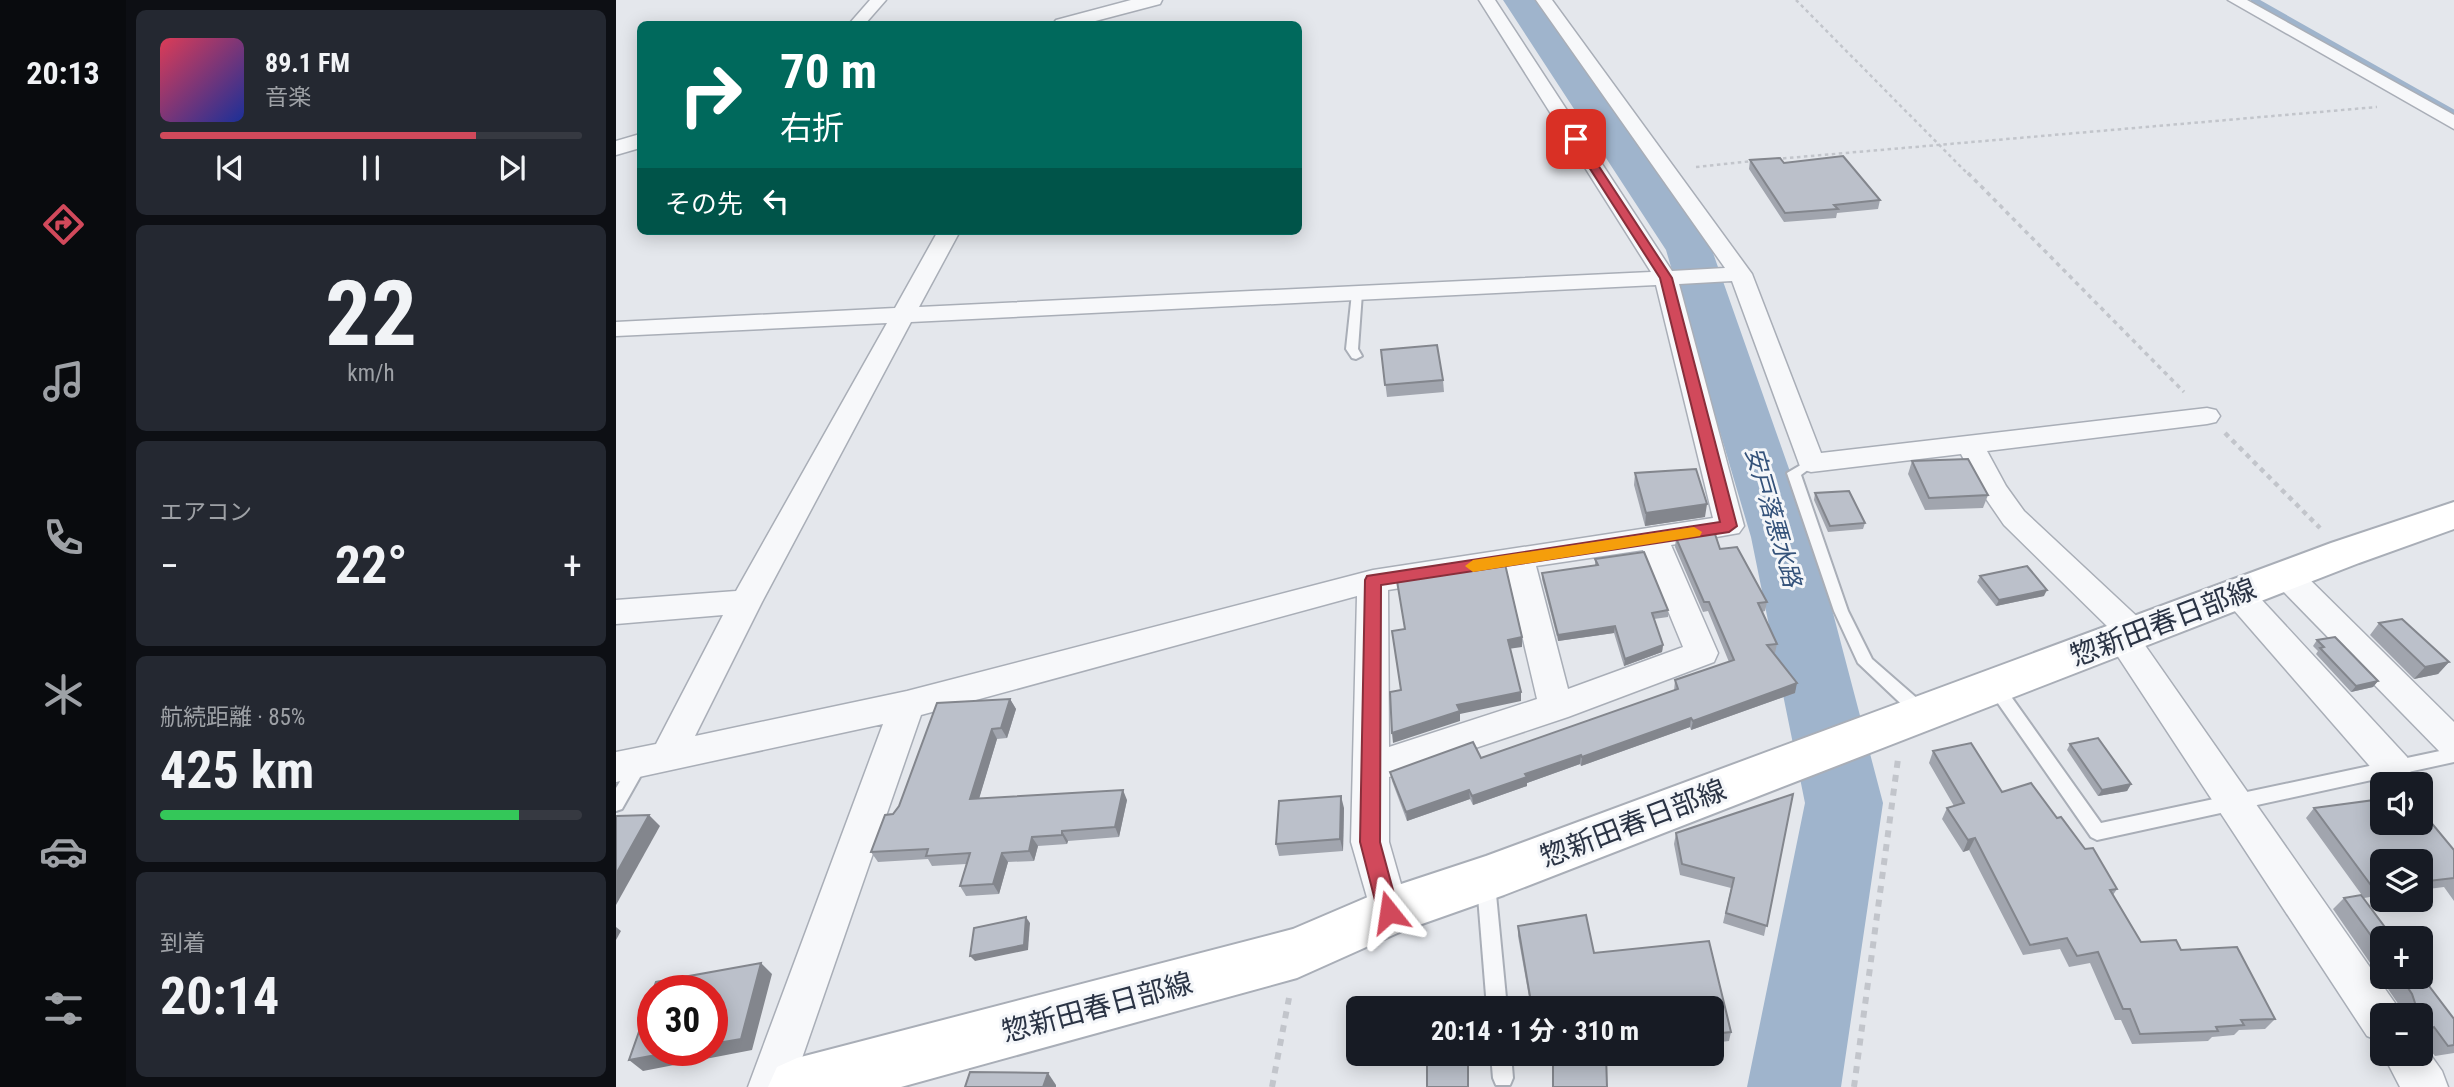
<!DOCTYPE html>
<html lang="ja">
<meta charset="utf-8">
<style>
:root{--surface:#171b24;--page:#242831;--text:#f1f3f6;--muted:#9ea1a6;--line:#363941;--accent:#d1495b}
body{margin:0;font-family:"Roboto Condensed","Noto Sans JP",sans-serif;background:var(--page);color:var(--text);height:100vh;display:flex;flex-direction:column;font-size:26px;white-space:nowrap}
*{box-sizing:border-box;margin:0}
p{font-size:23px;color:var(--muted)}
.icon{flex:none;width:38px;height:38px;fill:none;stroke:currentColor;stroke-width:2;stroke-linecap:round;stroke-linejoin:round}
.map{position:relative;flex:1;overflow:hidden}
.drawer{display:flex;flex-direction:column;gap:10px;padding:10px;background:#0d0f14;width:490px}
.drawer>*{flex:none}
.hud{position:absolute;left:21px;top:21px;width:665px;height:214px;border-radius:10px;box-shadow:0 4px 18px #0003;background:#00695c;color:#fff;overflow:hidden}
.tools{position:absolute;left:1754px;top:772px;display:grid;gap:14px}
.tools a{display:grid;place-items:center;width:63px;height:63px;border-radius:10px;background:var(--surface);box-shadow:0 4px 18px #0003;font-size:35px}
.speed{position:absolute;left:21px;top:975px;display:flex;gap:14px;font-size:35px;font-weight:700;text-align:center}
.speed>*{display:grid;place-content:center;width:91px;height:91px;border-radius:50%;background:var(--surface);box-shadow:0 4px 18px #0003;line-height:1}
.speed .limit{border:10px solid #d22;background:#fff;color:#111}
.pin{position:absolute;display:grid;place-items:center;width:60px;height:60px;color:#fff;margin:-30px;border-radius:14px;box-shadow:0 4px 10px #0006}
.me{position:absolute;width:77px;margin:-38px;rotate:345deg;stroke-linejoin:round;filter:drop-shadow(0 0 5px #0008)}
.turn{display:flex;align-items:center;gap:24px;height:147px;padding:0 28px;font-size:32px}
.turn .icon{width:91px;height:91px;stroke-width:2.5}
.turn b{display:block;font-size:49px;line-height:60px}
.then{display:flex;align-items:center;height:66px;padding:0 28px;background:#0003;gap:14px;font-size:26px}
.big{font-size:52px;font-weight:700;line-height:1.1}
.drawer .tile{flex:1;display:flex;flex-direction:column;justify-content:center;gap:10px;min-width:0;padding:0 24px;border-radius:10px;background:var(--page)}
.drawer .dial{align-items:center;gap:0}
.dial b{font-size:91px;line-height:1}
.song{display:flex;align-items:center;gap:21px}
.cover{width:84px;height:84px;border-radius:10px;background:linear-gradient(135deg,hsl(350 70% 55%),hsl(230 70% 35%))}
.played{height:7px;border-radius:4px;background:linear-gradient(90deg,var(--accent) 75%,var(--line) 75%)}
.keys{display:flex;justify-content:space-around;direction:ltr}
.heat{display:flex;justify-content:space-between;align-items:center;font-size:38px;direction:ltr}
.charge{height:10px;border-radius:5px;background:linear-gradient(90deg,#34c759 85%,var(--line) 0)}
.trip{position:absolute;left:730px;top:996px;width:378px;height:70px;border-radius:10px;background:var(--surface);box-shadow:0 4px 18px #0003;font-weight:700;line-height:70px;text-align:center}
main{display:flex;flex:1;min-height:0}
.tab-bar{display:flex;flex-direction:column;width:126px;justify-content:space-around;align-items:center;background:#090b0e;color:var(--muted)}
.tab-bar .icon{width:49px;height:49px}
.tab-bar .on{color:var(--accent)}
.tab-bar b{font-size:32px;color:var(--text)}
.map>svg:first-child{display:block}
.lines{fill:none;stroke-linecap:round;stroke-linejoin:round}
.stream{stroke:#9fb4cc;stroke-width:6}
.river{fill:#9fb4cc;fill-rule:evenodd}
.service-casing{stroke:#a9aeb7;stroke-width:4}
.minor-casing{stroke:#a9aeb7;stroke-width:3}
.tertiary-casing{stroke:#a9aeb7;stroke-width:3}
.secondary-casing{stroke:#a9aeb7;stroke-width:4}
.path-far3{stroke:#c2c5cb;stroke-width:2.5;stroke-dasharray:3.5 3.5;stroke-linecap:butt}
.path-far2{stroke:#c2c5cb;stroke-width:3.5;stroke-dasharray:4.5 4.5;stroke-linecap:butt}
.path-far1{stroke:#c2c5cb;stroke-width:4.5;stroke-dasharray:5 5;stroke-linecap:butt}
.path{stroke:#c2c5cb;stroke-width:6;stroke-dasharray:7 7;stroke-linecap:butt}
.service{fill:#f7f8fa;fill-rule:evenodd}
.minor{fill:#f7f8fa;fill-rule:evenodd}
.tertiary{fill:#f7f8fa;fill-rule:evenodd}
.secondary{fill:#fff;fill-rule:evenodd}
.wall{fill:#a1a5ae}
.shaded-wall{fill:#83868d}
.building{fill:#bbc0ca;stroke:#83868d;stroke-width:2}
.route{fill:#d1495b;stroke:#882f3b;stroke-width:2}
.slow{fill:#f59e0b}
.labels{text-anchor:middle;stroke-width:6;stroke-linejoin:round;paint-order:stroke}
.water-label{font-size:24px;font-style:italic;fill:#34527a;stroke:#f4f6f9}
.near-street-label{font-size:28px;fill:#2b3445;stroke:#f4f6f9}
</style>
<main>
<nav class="tab-bar">
<b>20:13</b>
<svg class="icon on" aria-label="directions" viewBox="0 0 24 24"><path d="M12 3l9 9-9 9-9-9zM9 14v-3h6M13 9l2 2-2 2"/></svg>
<svg class="icon" aria-label="music" viewBox="0 0 24 24"><path d="M9 18V5l10-2v13"/><circle cx="6" cy="18" r="3"/><circle cx="16" cy="16" r="3"/></svg>
<svg class="icon" aria-label="phone" viewBox="0 0 24 24"><path d="M5 4h4l2 5-3 2q2 4 5 5l2-3 5 2v4C11 20 4 13 5 4z"/></svg>
<svg class="icon" aria-label="climate" viewBox="0 0 24 24"><path d="M12 3v18M4 7l16 10M4 17L20 7"/></svg>
<svg class="icon" aria-label="car" viewBox="0 0 24 24"><path d="M5 17H2v-5l4-1 3-4h7l3 4 3 1v5h-3M9 17h6M6 11h13"/><circle cx="7" cy="17" r="2"/><circle cx="17" cy="17" r="2"/></svg>
<svg class="icon" aria-label="filters" viewBox="0 0 24 24"><path d="M4 7h16M4 17h16"/><circle cx="9" cy="7" r="2"/><circle cx="15" cy="17" r="2"/></svg>
</nav>
<section class="drawer">
<div class="tile">
<div class="song"><i class="cover"></i><div><b>89.1 FM</b><p>音楽</p></div></div>
<div class="played"></div>
<div class="keys"><svg class="icon" aria-label="previous" viewBox="0 0 24 24"><path d="M18 5L8 12l10 7zM5 5v14"/></svg><svg class="icon" aria-label="pause" viewBox="0 0 24 24"><path d="M8 5v14M16 5v14"/></svg><svg class="icon" aria-label="next" viewBox="0 0 24 24"><path d="M6 5l10 7-10 7zM19 5v14"/></svg></div>
</div>
<div class="tile dial"><b>22</b><p>km/h</p></div>
<div class="tile"><p>エアコン</p>
<div class="heat"><a>−</a><b class="big">22°</b><a>+</a></div>
</div>
<div class="tile"><p>航続距離 · 85%</p><b class="big">425 km</b><div class="charge"></div></div>
<div class="tile"><p>到着</p><b class="big">20:14</b></div>
</section>
<div class="map">
<svg width="1838" height="1087" viewBox="0 0 1838 1087">
<rect width="100%" height="100%" fill="#e4e7ec"/>
<g class="lines">
<path class="stream" d="M1638,0L1838,113"/>
<path class="river" d="M887,0H919L1096,250L1197,537L1267,803L1225,1087H1131L1189,803L1135,537L1050,250Z"/>
<g class="service-casing">
<g id="service">
<path d="M741,290L746,293L742,349L746,356L740,359L736,358L730,349L736,293Z"/>
<path d="M1195,459L1201,463L1185,475L1232,611L1256,659L1311,707L1313,712L1311,717L1305,718L1299,717L1242,663L1218,611L1171,473Z"/>
<path d="M1378,679L1384,681L1485,823L1838,748V762L1481,840L1475,837L1372,689L1370,685L1372,681Z"/>
<path d="M24,756L30,758L32,763L6,809L0,811V788L18,758Z"/>
<path d="M870,876L876,878L879,884L891,1008H871L861,884L864,878Z"/>
<path d="M875,1054H895L897,1078L894,1085H880L877,1078Z"/>
</g>
</g>
<g class="minor-casing">
<g id="minor">
<path d="M254,0H270L249,24H233Z"/>
<path d="M863,0H879L1056,271L1109,268L920,0H936L1136,274L1205,453L1591,408L1600,410L1604,416L1600,422L1591,424L1371,451L1390,486L1408,511L1528,623L1533,632L1526,641L1781,1006L1785,1015H1766V1042L1751,1036L1495,646L1490,637L1494,629L1388,525L1364,490L1345,454L1195,472L1185,469L1116,281L1063,284L1128,526L1123,533L1055,545L1102,653L1098,662L952,717L773,777V842L793,912L787,925L773,930L759,925L735,842L741,596L305,715L176,1087H132L267,724L0,782V752L40,744L107,615L0,624V600L120,591L271,323L0,336V322L279,308L322,231H344L303,307L1035,272ZM1040,285L1097,518L757,570L291,691L79,736L146,602L295,322ZM1027,550L1067,647L952,689L920,566ZM891,571L921,699L773,747L772,590Z"/>
<path d="M1612,0H1631L1838,115V129Z"/>
<path d="M1670,564L1681,567L1838,722V758L1826,754L1659,583L1655,575L1659,567Z"/>
<path d="M1621,582L1632,585L1791,757L1796,768L1791,779L1778,783L1765,779L1610,601L1605,593L1610,585Z"/>
<path d="M1804,1040L1826,1071L1832,1087H1784L1767,1054H1804Z"/>
</g>
</g>
<g class="tertiary-casing">
<g id="tertiary">
<path d="M515,0H546L544,4L468,24H437L440,20Z"/>
<path d="M24,134V148L0,155V141Z"/>
</g>
</g>
<g class="secondary-casing">
<path id="secondary" d="M1838,502V529L1743,563L888,895L786,931L681,978L285,1087H152L161,1067L181,1058L677,929L773,888L870,856L1715,543Z"/>
</g>
<g class="path-far3">
<path d="M1180,0L1353,175"/>
<path d="M1160,159L1761,107"/>
<path d="M1080,167L1137,161"/>
</g>
<path class="path-far2" d="M1352,173L1568,392"/>
<path class="path-far1" d="M1609,433L1704,528"/>
<g class="path">
<path d="M656,1087L673,998"/>
<path d="M1238,1087L1282,759"/>
</g>
<use href="#service" class="service"/>
<use href="#minor" class="minor"/>
<use href="#tertiary" class="tertiary"/>
<use href="#secondary" class="secondary"/>
</g>
<g class="wall">
<path d="M1134,160L1168,163L1264,200L1262,209L1221,213L1220,218L1168,222L1133,169Z"/>
<path d="M765,350L827,380L828,392L771,397Z"/>
<path d="M1296,461L1372,495L1367,508L1309,510L1292,474Z"/>
<path d="M1019,473L1089,517L1029,526L1018,485Z"/>
<path d="M1199,493L1249,523L1247,529L1212,532L1198,500Z"/>
<path d="M1060,538L1104,549L1151,602L1149,611L1146,612L1161,644L1159,653H1158L1179,693L1075,730L1074,727L965,766L964,764L911,783V786L857,805L854,799L791,821L776,781L774,772L865,758L1058,691L1059,680L1113,662L1092,611L1087,612L1059,547Z"/>
<path d="M979,559L1052,610V617L1038,619L1047,645L1046,652L1008,666L998,633L942,641L926,579V573L979,566Z"/>
<path d="M1364,576L1428,596L1380,606L1361,582Z"/>
<path d="M1763,623L1833,662L1822,674L1798,679L1754,635Z"/>
<path d="M1701,640L1762,681L1757,687L1735,692L1700,654L1702,651L1697,646Z"/>
<path d="M394,699L400,709L391,738L381,739L363,798L511,800L503,837L452,841L451,844L422,846L418,861L392,862L383,894L350,896L344,886L350,864L316,866L312,859L262,862L255,852Z"/>
<path d="M1454,744L1515,784L1511,791L1482,796L1451,750Z"/>
<path d="M1317,751L1386,792L1441,818L1469,849L1501,889L1497,895L1525,942L1565,950L1659,1019L1649,1029L1623,1030L1618,1035L1596,1037L1592,1041L1516,1044L1505,1020H1499L1474,963L1453,967L1444,949L1407,955L1353,850L1347,852L1326,819L1331,808L1338,806L1313,763Z"/>
<path d="M1177,794L1148,936L1107,923L1115,888L1064,875L1058,844L1060,833Z"/>
<path d="M728,808L727,851L663,856L660,844Z"/>
<path d="M1698,808L1838,850V901L1828,887L1804,890V861H1766V895L1748,898L1690,818Z"/>
<path d="M1728,898L1766,938V976H1804L1838,1019V1053L1819,1056L1810,1045L1804,1049V1015H1773L1784,1007L1783,1005L1717,909Z"/>
<path d="M970,915L978,953L1093,941L1115,1032L1113,1041L1096,1043V1008H915L902,936V926Z"/>
</g>
<g class="shaded-wall">
<path d="M1091,504L1089,517L1029,526L1030,513Z"/>
<path d="M1431,590L1428,596L1380,606L1383,600Z"/>
<path d="M999,626L998,633L942,641V635Z"/>
<path d="M906,637V647L892,649V640Z"/>
<path d="M1047,645L1046,652L1008,666L1009,659Z"/>
<path d="M1833,662L1822,674L1798,679L1809,667Z"/>
<path d="M1762,681L1757,687L1735,692L1740,686Z"/>
<path d="M1181,683L1179,693L1075,730L1077,721Z"/>
<path d="M905,692V701L844,714V721L777,743L776,733L841,705Z"/>
<path d="M394,699L400,709L391,738L385,728Z"/>
<path d="M1075,718L1074,727L965,766L966,757Z"/>
<path d="M376,729L381,739L360,809L354,799Z"/>
<path d="M965,755L964,764L911,783V786L857,805L856,796L909,774Z"/>
<path d="M1515,784L1511,791L1482,796L1486,790Z"/>
<path d="M507,790L511,800L503,837L499,827Z"/>
<path d="M853,790L854,799L791,821L790,812Z"/>
<path d="M725,796L728,808L727,851L724,839Z"/>
<path d="M33,815L44,826L0,905V874Z"/>
<path d="M446,831L452,841L451,844L446,835Z"/>
<path d="M416,837L422,846L418,861L413,851Z"/>
<path d="M1359,838L1353,850L1347,852L1352,840Z"/>
<path d="M386,853L392,862L383,894L377,884Z"/>
<path d="M410,917L414,923L412,950L359,961L354,956Z"/>
<path d="M0,927L5,931L0,940Z"/>
<path d="M145,963L156,974L136,1050L27,1071L13,1060L67,1050H96V1044Z"/>
<path d="M432,1073L440,1085V1087H427Z"/>
</g>
<g class="building">
<path d="M1227,156L1264,200L1218,205L1222,209L1169,213L1134,160L1164,158L1168,163Z"/>
<path d="M821,345L827,380L769,385L765,350Z"/>
<path d="M1352,459L1372,495L1313,498L1296,461Z"/>
<path d="M1080,469L1091,504L1030,513L1019,473Z"/>
<path d="M1233,491L1249,523L1214,526L1199,493Z"/>
<path d="M1098,531L1104,549L1121,547L1151,602L1142,603L1161,644L1151,645L1181,683L1077,721L1075,718L966,757L965,755L909,774L911,777L856,796L853,790L790,812L774,772L857,742L865,758L1062,689L1059,680L1118,660L1093,602H1088L1060,538Z"/>
<path d="M1028,552L1052,610L1036,613L1047,645L1009,659L999,626L942,635L926,573L982,565L979,559Z"/>
<path d="M889,564L906,637L892,640L905,692L841,705L844,711L776,733L774,692L785,690L776,631L789,629L781,581Z"/>
<path d="M1411,566L1431,590L1383,600L1364,576Z"/>
<path d="M1786,619L1833,662L1809,667L1763,623Z"/>
<path d="M1719,637L1762,681L1740,686L1704,648L1708,647L1701,640Z"/>
<path d="M394,699L385,728L376,729L354,799L507,790L499,827L446,831V835L416,837L413,851L386,853L377,884L344,886L354,853L310,856L312,849L255,852L269,815L277,814L283,806L321,703Z"/>
<path d="M1482,738L1515,784L1486,790L1454,744Z"/>
<path d="M1355,743L1386,792L1415,783L1441,818L1445,817L1469,849L1477,848L1501,889L1494,890L1525,942L1560,940L1565,950L1621,947L1659,1019L1625,1020L1628,1025L1600,1027L1602,1031L1524,1034L1514,1009H1507L1482,952L1461,956L1451,938L1414,945L1359,838L1352,840L1331,808L1348,803L1317,751Z"/>
<path d="M1177,794L1151,926L1110,913L1118,878L1066,864L1060,833Z"/>
<path d="M725,796L724,839L660,844L663,801Z"/>
<path d="M1766,799V822H1804V809L1838,850V878L1804,882V861H1766V887L1757,888L1698,808Z"/>
<path d="M33,815L0,874V816Z"/>
<path d="M1745,895L1777,938H1766V951L1728,898Z"/>
<path d="M970,915L978,953L1093,941L1115,1032L1096,1034V1008H916L902,926Z"/>
<path d="M410,917L408,945L354,956L358,928Z"/>
<path d="M145,963L125,1039L96,1044V990H37L40,982Z"/>
<path d="M1804,974L1838,1019V1045L1832,1046L1818,1027L1815,1029V1041H1808L1804,1036V1015H1789L1783,1007L1800,1006L1796,994L1784,976H1804Z"/>
<path d="M37,992V1050H67L13,1060Z"/>
<rect x="811" y="1054" width="41" height="33"/>
<path d="M937,1054H990L991,1087H937Z"/>
<path d="M354,1072L432,1073L427,1087H349Z"/>
</g>
<path class="route" d="M960,136L965,139L1056,278L1121,526L1113,532L765,585L764,842L783,912L780,919L773,922L765,919L762,912L744,842L749,580L751,576L1104,522L1044,278L955,139Z"/>
<path class="slow" d="M1078,527L1086,532L1084,536L857,572L849,566L857,560Z"/>
<g class="labels">
<g class="water-label">
<text transform="translate(1157 517) rotate(74)" y="8">安戸落悪水路</text>
</g>
<g class="near-street-label">
<text transform="translate(1547 622) rotate(-21)" y="10">惣新田春日部線</text>
<text transform="translate(1017 823) rotate(-21)" y="10">惣新田春日部線</text>
<text transform="translate(481 1007) rotate(-15)" y="10">惣新田春日部線</text>
</g>
</g>
</svg>
<div class="tools">
<a><svg class="icon" aria-label="sound" viewBox="0 0 24 24"><path d="M4 9h4l5-4v14l-5-4H4zM17 9q2 3 0 6"/></svg></a>
<a><svg class="icon" aria-label="layers" viewBox="0 0 24 24"><path d="M12 4l9 5-9 5-9-5zM3 14l9 5 9-5"/></svg></a>
<a>+</a>
<a>−</a>
</div>
<div class="speed"><div class="limit">30</div></div>
<div class="pin" style="left:960px;top:139px;background:#d93025"><svg class="icon" aria-label="arrive" viewBox="0 0 24 24"><path d="M6 21V4h12l-3 4 3 4H6"/></svg></div>
<svg class="me" style="left:773px;top:912px" viewBox="-20 -20 40 40"><path d="M0-17L14 15 0 8-14 15z" fill="#d1495b" stroke="#fff" stroke-width="4"/></svg>
<div class="trip">20:14 · 1 分 · 310 m</div>
<div class="hud">
<div class="turn"><svg class="icon" aria-label="right" viewBox="0 0 24 24"><path d="M7 20v-9h11M14 6l5 5-5 5"/></svg><div><b>70 m</b>右折</div></div>
<div class="then">その先<svg class="icon" aria-label="left" viewBox="0 0 24 24"><path d="M17 20v-9H6M10 6l-5 5 5 5"/></svg></div>
</div>
</div>
</main>
